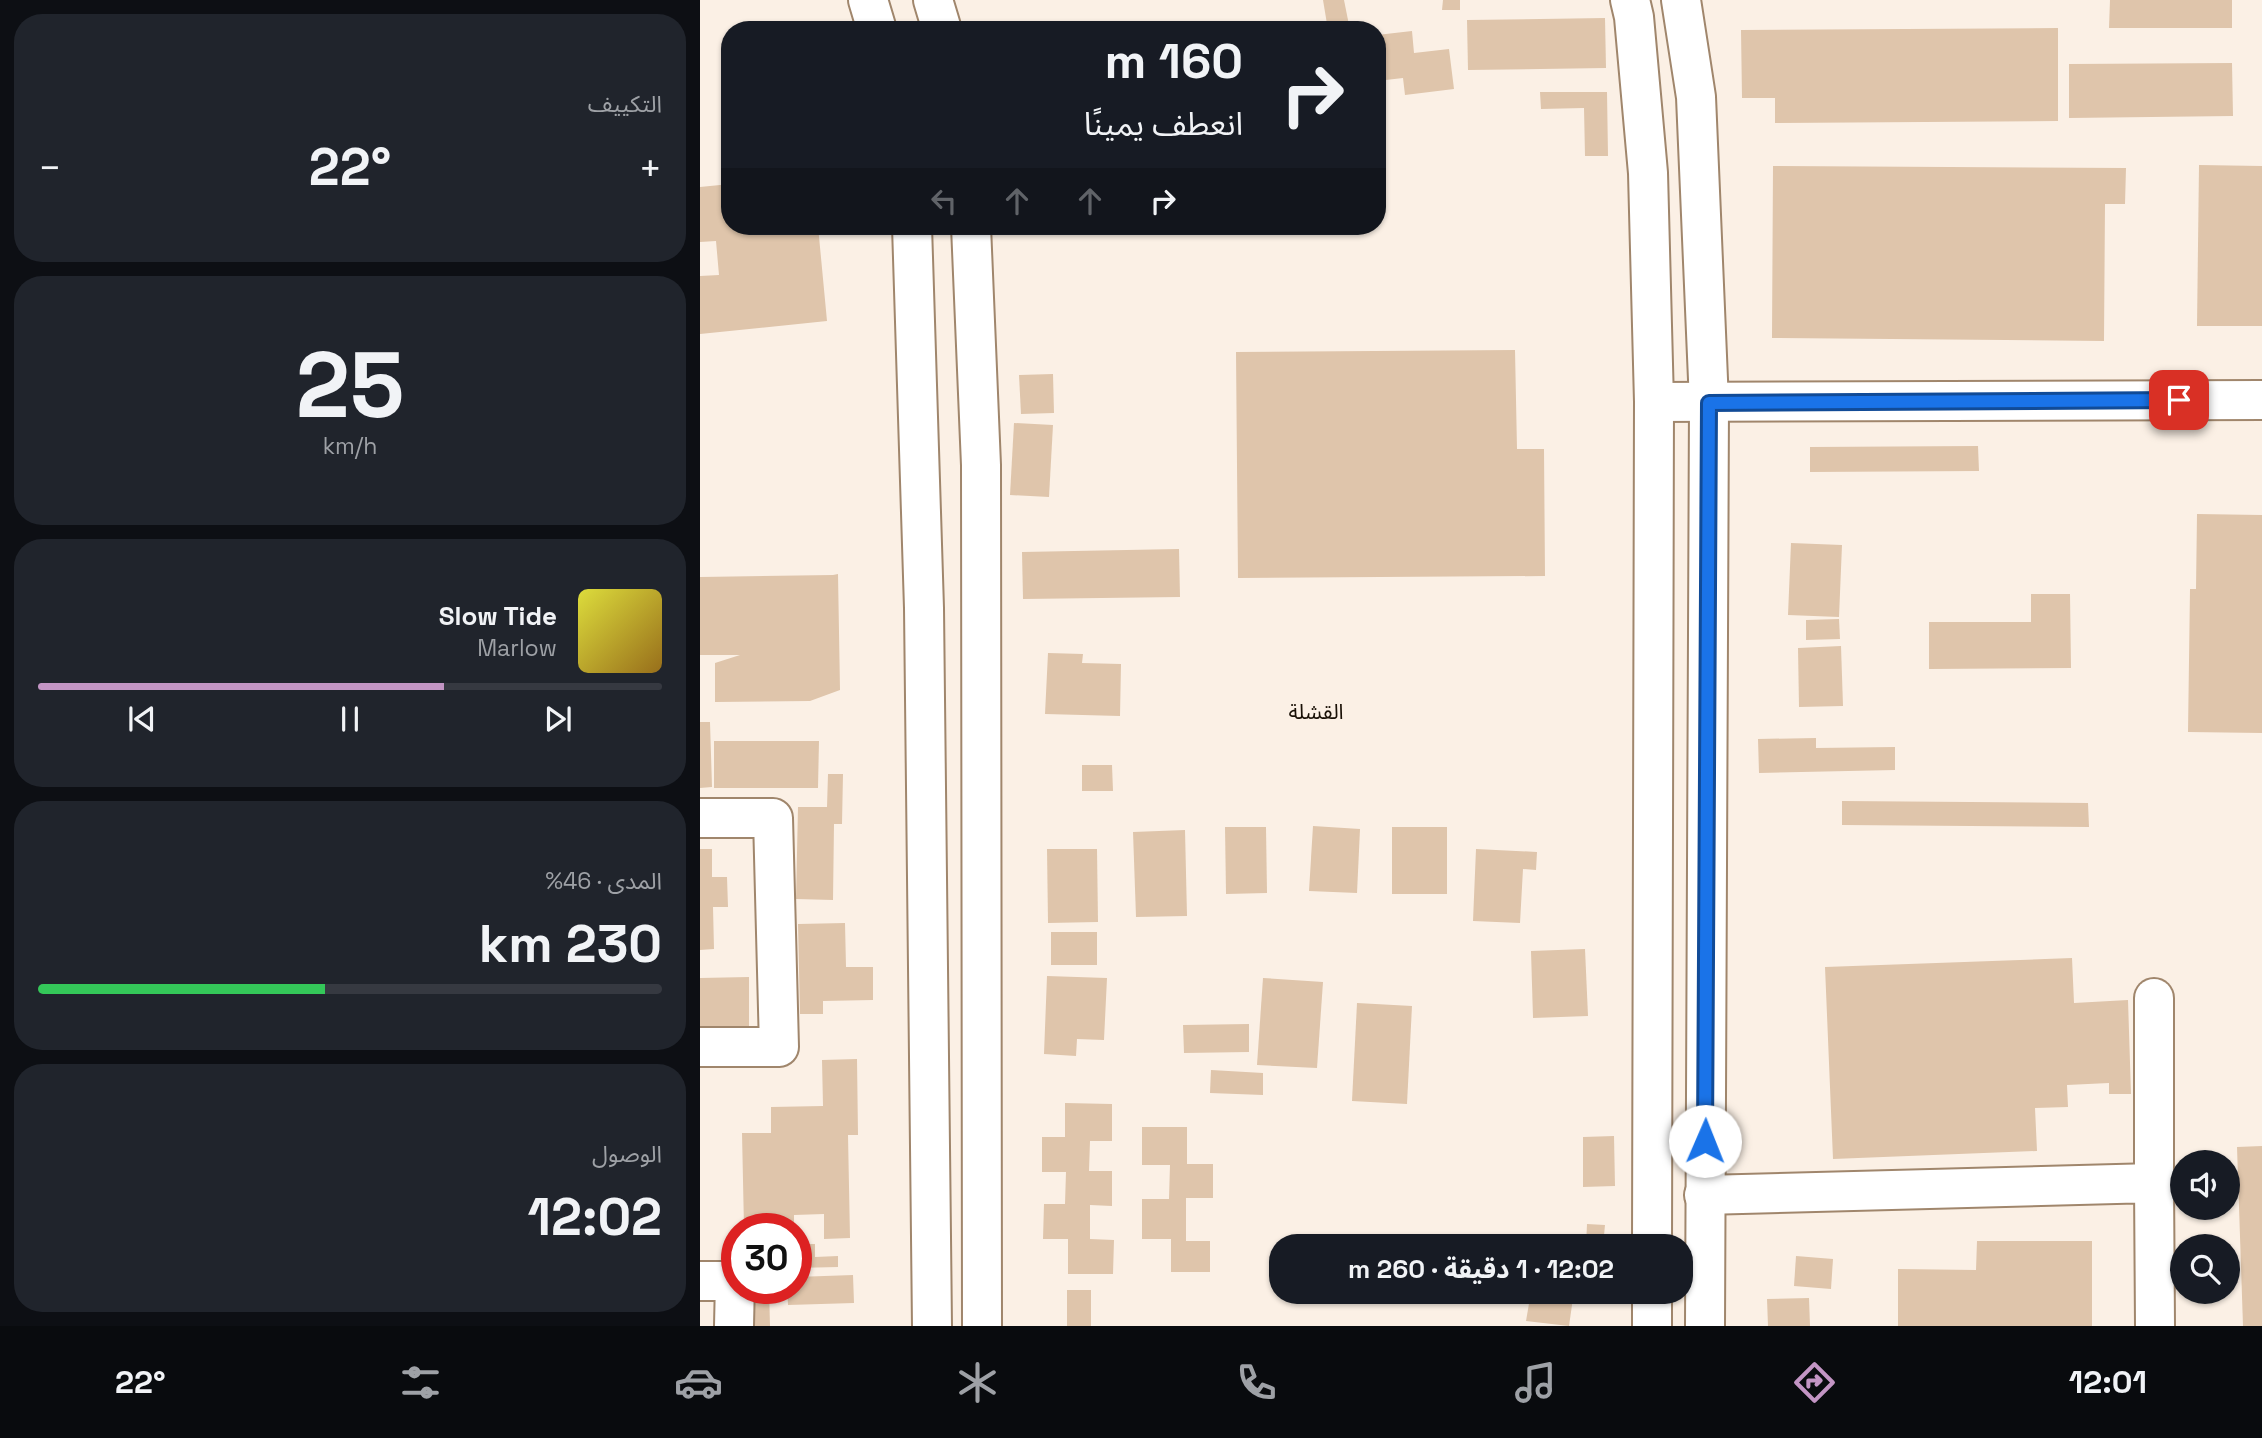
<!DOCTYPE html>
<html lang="ar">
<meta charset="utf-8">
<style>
:root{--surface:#171b24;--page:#20242c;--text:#f1f3f6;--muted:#9ea1a6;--line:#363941;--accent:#c395c4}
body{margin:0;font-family:"Space Grotesk","Noto Sans Arabic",sans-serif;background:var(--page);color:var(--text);direction:rtl;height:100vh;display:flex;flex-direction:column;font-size:26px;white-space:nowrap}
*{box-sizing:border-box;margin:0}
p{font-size:23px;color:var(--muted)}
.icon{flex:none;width:38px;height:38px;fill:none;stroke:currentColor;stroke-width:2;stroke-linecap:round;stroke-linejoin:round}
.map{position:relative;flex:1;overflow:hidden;direction:ltr}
.side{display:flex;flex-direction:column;gap:14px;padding:14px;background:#0d0f14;width:700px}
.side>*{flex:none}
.guide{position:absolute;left:21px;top:21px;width:665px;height:214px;border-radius:28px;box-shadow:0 2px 5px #0004;direction:rtl;background:#171b24;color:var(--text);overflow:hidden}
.tools{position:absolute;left:1470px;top:1150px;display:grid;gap:14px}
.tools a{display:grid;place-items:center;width:70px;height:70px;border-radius:50%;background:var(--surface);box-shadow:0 2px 5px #0004;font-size:35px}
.speed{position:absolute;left:21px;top:1213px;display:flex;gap:14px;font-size:35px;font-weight:700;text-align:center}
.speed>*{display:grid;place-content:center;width:91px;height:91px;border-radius:50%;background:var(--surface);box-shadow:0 2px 5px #0004;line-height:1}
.speed .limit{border:10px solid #d22;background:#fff;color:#111}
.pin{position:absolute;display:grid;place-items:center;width:60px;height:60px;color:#fff;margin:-30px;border-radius:14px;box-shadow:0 4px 10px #0006}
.me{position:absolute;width:77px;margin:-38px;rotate:1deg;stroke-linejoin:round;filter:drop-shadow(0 0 5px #0008)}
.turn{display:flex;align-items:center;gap:24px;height:147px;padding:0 28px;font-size:32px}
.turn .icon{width:91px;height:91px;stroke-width:2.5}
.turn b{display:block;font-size:49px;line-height:60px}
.lanes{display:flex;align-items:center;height:66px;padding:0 28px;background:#0003;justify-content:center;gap:35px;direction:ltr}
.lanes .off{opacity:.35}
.big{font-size:52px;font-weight:700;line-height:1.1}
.side .card{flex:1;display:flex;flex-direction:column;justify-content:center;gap:10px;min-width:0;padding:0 24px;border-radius:28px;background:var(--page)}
.side .dial{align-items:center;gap:0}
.dial b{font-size:91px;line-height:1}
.song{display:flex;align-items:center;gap:21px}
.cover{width:84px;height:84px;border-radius:10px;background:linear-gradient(135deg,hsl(60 70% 55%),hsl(40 70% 35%))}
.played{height:7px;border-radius:4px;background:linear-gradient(90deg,var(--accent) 65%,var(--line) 65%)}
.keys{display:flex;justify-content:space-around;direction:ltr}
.heat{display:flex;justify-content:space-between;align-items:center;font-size:38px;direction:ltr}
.charge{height:10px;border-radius:5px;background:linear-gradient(90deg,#34c759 46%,var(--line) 0)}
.trip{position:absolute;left:569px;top:1234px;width:424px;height:70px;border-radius:28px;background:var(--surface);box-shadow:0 2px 5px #0004;font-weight:700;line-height:70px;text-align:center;direction:rtl}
.tabs{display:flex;height:112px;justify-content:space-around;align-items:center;background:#090b0e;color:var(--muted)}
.tabs .icon{width:49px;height:49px}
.tabs .current{color:var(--accent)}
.tabs b{font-size:32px;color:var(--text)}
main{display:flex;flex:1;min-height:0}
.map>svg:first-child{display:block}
.building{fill:#dfc5ab}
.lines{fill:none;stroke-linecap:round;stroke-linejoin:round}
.minor-casing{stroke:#a0866c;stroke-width:42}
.minor{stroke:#fff;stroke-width:38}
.route-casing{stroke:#114b97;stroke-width:18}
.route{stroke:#1a73e8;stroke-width:12}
.labels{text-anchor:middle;stroke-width:7;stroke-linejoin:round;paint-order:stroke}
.neighbourhood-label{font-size:21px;fill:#191006;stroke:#fbf0e5}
</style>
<main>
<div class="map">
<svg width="1562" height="1326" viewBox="0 0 1562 1326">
<rect width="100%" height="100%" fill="#fbf0e5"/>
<g class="building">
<path d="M623,0H644L650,30H628Z"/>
<path d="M743,0H760V10H742Z"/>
<path d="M1410,0H1532V28H1409Z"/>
<path d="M905,18L906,68L768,70L767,20Z"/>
<path d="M1358,28V121L1075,123V98H1042L1041,30Z"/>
<path d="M712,31L714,53L749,49L754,89L705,95L703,78L677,81V35Z"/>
<path d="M1532,63L1533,116L1369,118V64Z"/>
<path d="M840,92H907L908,156H885L884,108L841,109Z"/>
<path d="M1499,165L1562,166V326H1497Z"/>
<path d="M1073,166L1426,168L1425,204H1405L1404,341L1072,338Z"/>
<path d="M30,184V226H118L127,321L0,334V276L19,275L16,241L0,242V187Z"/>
<path d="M815,350L817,449H844L845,576L538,578L536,352Z"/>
<path d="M353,374L354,413L321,414L319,375Z"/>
<path d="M314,423L353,425L349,497L310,495Z"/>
<path d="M1278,446L1279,471L1110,472V447Z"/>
<path d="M1497,514L1562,515V733L1488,732L1490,589H1496Z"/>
<path d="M1091,543L1142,545L1139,617L1088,615Z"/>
<path d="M479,549L480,597L323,599L322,552Z"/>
<path d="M138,574L140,690L110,701L15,702V663L40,655H0V577L133,575Z"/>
<path d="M1331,594H1370L1371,668L1229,669V622H1331Z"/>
<path d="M1139,619L1140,639L1106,640V620Z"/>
<path d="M1141,646L1143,706L1099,707L1098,648Z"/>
<path d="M348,653L383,654L382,663L421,664L420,716L345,714Z"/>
<path d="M0,722H10L12,787L0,788Z"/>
<path d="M1116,738V748L1195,747V770L1059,773L1058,739Z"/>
<path d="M14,741H119L118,788H14Z"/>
<path d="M382,765H412L413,791H382Z"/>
<path d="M128,774H143L142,824H134L133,900L96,899L98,807H127Z"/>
<path d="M1142,801L1388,803L1389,827L1142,825Z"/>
<path d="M613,826L660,829L657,893L609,891Z"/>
<path d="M525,827H566L567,893L526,894Z"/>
<rect x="692" y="827" width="55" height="67"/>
<path d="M485,830L487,916L436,917L433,832Z"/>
<path d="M0,849H12V877H27L28,907H13L14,949L0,950Z"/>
<path d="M347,849H397L398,922L348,923Z"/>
<path d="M776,849L837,852L836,870L823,869L820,923L773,921Z"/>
<path d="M145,923L146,967H173V1000L123,1001V1014H100L98,924Z"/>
<rect x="351" y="932" width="46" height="33"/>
<path d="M885,949L888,1016L833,1018L831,951Z"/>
<path d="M1372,958L1374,1003L1428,1000L1431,1094H1409V1083L1367,1085L1368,1107L1335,1108L1337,1151L1133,1159L1125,967Z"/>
<path d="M347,976L407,978L404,1040L377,1039L376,1056L344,1054Z"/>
<path d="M49,977V1029H0V978Z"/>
<path d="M563,978L623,982L617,1068L557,1065Z"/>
<path d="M657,1003L712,1006L707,1104L652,1101Z"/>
<path d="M549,1024V1052L484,1053L483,1025Z"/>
<path d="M157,1059L158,1135H148L150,1238L124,1239V1214L94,1215V1228H44L42,1133H71V1107L123,1106L122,1060Z"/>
<path d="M511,1070L563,1073V1095L510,1093Z"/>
<path d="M365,1103L412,1104V1141H390L389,1171H412V1206L390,1205V1239L414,1240L413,1274H368V1239H343L344,1204H365L366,1172H342V1137H365Z"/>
<path d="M442,1127H487V1164H513V1198H486V1241H510V1272H471V1239H442V1199H469L470,1165H442Z"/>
<path d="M914,1136L915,1186L883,1187V1137Z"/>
<path d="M1562,1146V1326H1543L1537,1147Z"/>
<path d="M887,1224L905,1225L903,1246H886Z"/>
<path d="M1277,1241H1392V1326H1198V1269L1276,1270Z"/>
<path d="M96,1244H115V1257L138,1256V1267L96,1268Z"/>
<path d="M1096,1256L1133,1259L1131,1289L1094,1286Z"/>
<path d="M153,1275L154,1303L88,1305L87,1288H96V1277Z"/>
<path d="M48,1288H69L70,1326H49Z"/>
<rect x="367" y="1290" width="24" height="36"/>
<path d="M831,1292L873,1298L869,1326L826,1321Z"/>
<path d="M1109,1298L1110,1326H1068L1067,1299Z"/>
</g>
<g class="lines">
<g class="minor-casing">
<g id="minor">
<path d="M168,0L177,30"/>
<path d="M233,0L242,30"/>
<path d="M930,0L934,17L948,173L954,402L952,1246"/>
<path d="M981,0L996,97L1009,403L1005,1326"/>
<path d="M212,226L224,608L232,1326"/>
<path d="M271,226L281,465L282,1326"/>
<path d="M954,402L1562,400"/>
<path d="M0,818H73L79,1047H0"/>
<path d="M1454,998V1183"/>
<path d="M1004,1195L1454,1183L1455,1326"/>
<path d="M0,1281H35L34,1326"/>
<path d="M952,1326V1292"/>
</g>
</g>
<use href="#minor" class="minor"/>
</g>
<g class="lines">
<g class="route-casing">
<path id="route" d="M1005,1141L1009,403L1479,400"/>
</g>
<use href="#route" class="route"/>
</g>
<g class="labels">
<g class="neighbourhood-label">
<text x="616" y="719">القشلة</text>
</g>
</g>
</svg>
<div class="tools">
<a><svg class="icon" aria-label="sound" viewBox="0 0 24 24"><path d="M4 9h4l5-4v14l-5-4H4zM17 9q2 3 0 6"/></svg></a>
<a><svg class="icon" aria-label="search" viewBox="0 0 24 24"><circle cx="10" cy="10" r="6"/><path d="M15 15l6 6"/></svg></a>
</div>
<div class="speed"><div class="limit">30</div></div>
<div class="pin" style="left:1479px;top:400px;background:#d93025"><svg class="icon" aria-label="arrive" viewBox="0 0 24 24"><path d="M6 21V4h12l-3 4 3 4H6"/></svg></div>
<svg class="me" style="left:1005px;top:1141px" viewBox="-20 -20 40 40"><circle r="19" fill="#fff"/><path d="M0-13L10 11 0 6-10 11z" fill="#1a73e8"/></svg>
<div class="trip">12:02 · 1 دقيقة · 260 m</div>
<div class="guide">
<div class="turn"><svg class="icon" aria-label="right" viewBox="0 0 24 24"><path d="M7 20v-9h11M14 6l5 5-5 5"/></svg><div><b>160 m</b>انعطف يمينًا</div></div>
<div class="lanes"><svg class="icon off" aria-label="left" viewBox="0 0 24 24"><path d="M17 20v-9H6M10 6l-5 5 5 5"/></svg><svg class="icon off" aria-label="ahead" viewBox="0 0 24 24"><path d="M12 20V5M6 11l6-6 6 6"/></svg><svg class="icon off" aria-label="ahead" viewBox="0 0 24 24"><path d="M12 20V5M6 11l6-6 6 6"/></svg><svg class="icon" aria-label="right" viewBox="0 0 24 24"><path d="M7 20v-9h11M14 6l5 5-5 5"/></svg></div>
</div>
</div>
<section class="side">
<div class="card"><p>التكييف</p>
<div class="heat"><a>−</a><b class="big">22°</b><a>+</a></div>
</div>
<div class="card dial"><b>25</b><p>km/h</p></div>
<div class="card">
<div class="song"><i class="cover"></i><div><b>Slow Tide</b><p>Marlow</p></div></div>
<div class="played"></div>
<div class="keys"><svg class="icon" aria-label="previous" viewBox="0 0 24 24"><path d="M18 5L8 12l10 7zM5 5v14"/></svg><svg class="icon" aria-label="pause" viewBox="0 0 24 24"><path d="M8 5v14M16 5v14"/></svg><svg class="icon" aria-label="next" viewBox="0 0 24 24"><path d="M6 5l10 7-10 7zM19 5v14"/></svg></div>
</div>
<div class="card"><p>المدى · 46%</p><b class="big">230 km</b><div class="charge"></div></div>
<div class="card"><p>الوصول</p><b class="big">12:02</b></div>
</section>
</main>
<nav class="tabs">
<b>12:01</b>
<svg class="icon current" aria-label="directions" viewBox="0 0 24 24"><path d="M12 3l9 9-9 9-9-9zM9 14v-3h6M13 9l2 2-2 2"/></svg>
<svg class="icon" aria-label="music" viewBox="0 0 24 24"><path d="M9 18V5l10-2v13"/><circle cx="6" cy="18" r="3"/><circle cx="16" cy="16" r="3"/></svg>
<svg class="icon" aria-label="phone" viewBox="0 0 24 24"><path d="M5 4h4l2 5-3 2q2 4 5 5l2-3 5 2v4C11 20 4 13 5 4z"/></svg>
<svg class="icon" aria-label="climate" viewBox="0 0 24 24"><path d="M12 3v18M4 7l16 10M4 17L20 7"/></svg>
<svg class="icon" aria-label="car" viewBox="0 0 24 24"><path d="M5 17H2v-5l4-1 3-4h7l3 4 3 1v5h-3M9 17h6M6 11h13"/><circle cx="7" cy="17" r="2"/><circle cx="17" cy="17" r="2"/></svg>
<svg class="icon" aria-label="filters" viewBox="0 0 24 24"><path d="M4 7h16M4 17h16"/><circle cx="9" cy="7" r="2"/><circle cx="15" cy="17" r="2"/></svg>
<b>22°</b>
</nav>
